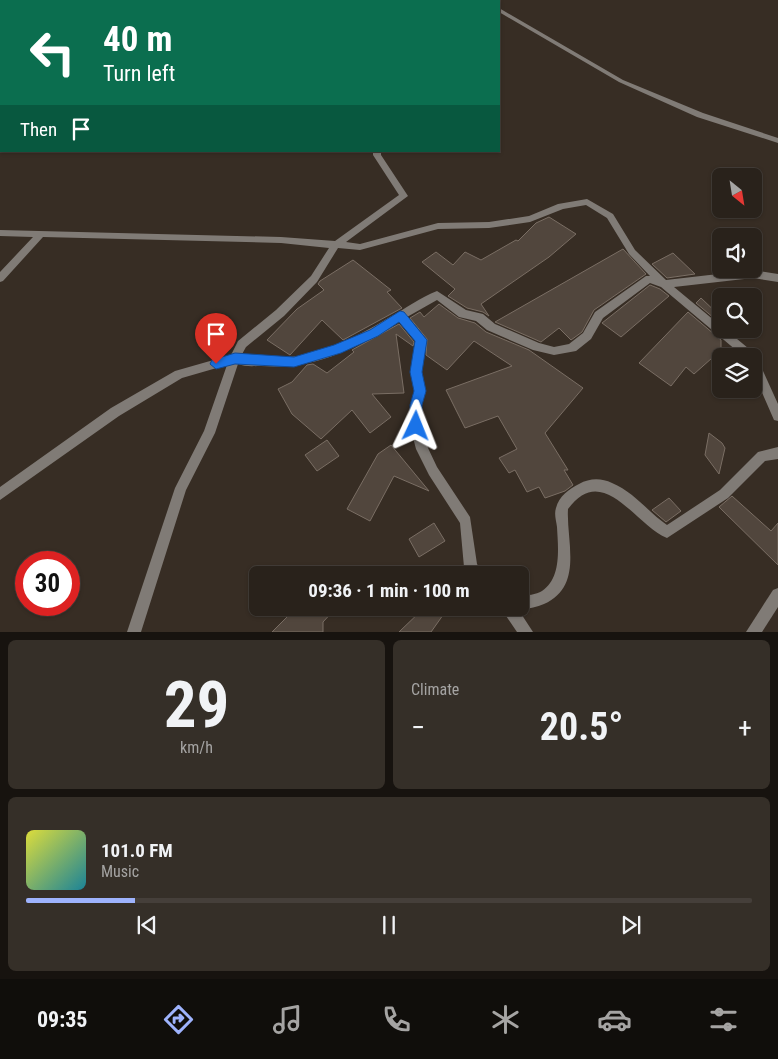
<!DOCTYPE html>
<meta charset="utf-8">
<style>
:root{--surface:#29221b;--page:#352f28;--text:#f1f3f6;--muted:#a5a4a3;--line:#453f3a;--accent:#9eb3fd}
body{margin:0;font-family:"Roboto Condensed",sans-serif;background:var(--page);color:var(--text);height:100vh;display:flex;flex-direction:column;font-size:19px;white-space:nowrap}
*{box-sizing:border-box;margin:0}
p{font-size:16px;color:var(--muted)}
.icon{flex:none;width:28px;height:28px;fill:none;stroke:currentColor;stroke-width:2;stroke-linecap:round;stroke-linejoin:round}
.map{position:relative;height:632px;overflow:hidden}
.panel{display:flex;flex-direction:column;gap:8px;padding:8px;background:#17130f;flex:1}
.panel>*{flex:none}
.banner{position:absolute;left:0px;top:0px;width:500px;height:152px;box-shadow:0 1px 4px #0004,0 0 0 1px var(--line);background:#0b6e4f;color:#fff;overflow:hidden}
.needle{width:32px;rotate:150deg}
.tools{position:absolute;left:712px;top:168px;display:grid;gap:10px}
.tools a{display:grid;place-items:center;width:50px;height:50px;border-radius:8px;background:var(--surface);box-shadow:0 1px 4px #0004,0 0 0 1px var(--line);font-size:25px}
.speed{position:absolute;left:15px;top:551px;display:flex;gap:10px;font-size:25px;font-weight:700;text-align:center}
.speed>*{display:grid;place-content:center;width:65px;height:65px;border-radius:50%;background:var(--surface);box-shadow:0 1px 4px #0004,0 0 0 1px var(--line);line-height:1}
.speed .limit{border:8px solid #d22;background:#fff;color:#111}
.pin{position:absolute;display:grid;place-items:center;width:42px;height:42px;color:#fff;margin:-51px -21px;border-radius:50% 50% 50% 0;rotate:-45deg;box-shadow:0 0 5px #0007}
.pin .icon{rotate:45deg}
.me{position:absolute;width:55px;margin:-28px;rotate:2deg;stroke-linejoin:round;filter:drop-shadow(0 0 4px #0008)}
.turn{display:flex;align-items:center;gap:18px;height:105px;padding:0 20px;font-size:22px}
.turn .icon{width:65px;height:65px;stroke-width:2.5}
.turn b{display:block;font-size:35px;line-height:42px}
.then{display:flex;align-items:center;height:48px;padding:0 20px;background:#0003;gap:10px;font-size:19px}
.big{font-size:38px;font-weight:700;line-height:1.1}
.panel .widget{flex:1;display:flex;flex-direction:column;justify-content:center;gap:8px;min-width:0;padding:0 18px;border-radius:8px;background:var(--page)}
.panel .dial{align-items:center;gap:0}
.dial b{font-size:65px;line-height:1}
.song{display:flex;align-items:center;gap:15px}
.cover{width:60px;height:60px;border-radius:8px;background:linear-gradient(135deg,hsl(60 70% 55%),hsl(190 70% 35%))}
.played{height:5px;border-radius:2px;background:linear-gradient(90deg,var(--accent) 15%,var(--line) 15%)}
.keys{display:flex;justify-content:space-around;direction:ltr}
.heat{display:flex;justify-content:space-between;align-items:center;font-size:28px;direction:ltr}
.panel .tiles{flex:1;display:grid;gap:8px;grid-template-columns:1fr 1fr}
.widget:last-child{grid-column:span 2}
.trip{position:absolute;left:249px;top:566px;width:280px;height:50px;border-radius:8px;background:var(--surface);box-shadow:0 1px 4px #0004,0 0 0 1px var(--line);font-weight:700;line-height:50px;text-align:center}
.tabs{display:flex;height:80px;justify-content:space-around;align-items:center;background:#100e0b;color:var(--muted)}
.tabs .icon{width:35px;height:35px}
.tabs .current{color:var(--accent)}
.tabs b{font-size:22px;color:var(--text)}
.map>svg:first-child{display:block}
.building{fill:#51463d;stroke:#7a6e64}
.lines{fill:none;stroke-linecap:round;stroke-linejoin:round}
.street{fill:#807b76;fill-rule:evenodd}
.route{fill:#1a73e8;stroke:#114b97}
</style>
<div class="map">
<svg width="778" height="632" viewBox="0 0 778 632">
<rect width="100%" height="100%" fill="#372d24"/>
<g class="building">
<path d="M549,217L576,234L549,257L481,304L489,316L483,312L467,308L448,296L455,289L422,262L436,252L453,265L465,252L481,260L516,240L518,241L536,223Z"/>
<path d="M623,249L646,274L594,310L582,332L571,340L559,328L541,342L495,322Z"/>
<path d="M673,253L695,274L667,278L652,264Z"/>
<path d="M353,260L391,290L387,292L402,308L343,340L322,320L290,355L267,340L297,309L324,290L318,284L320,281Z"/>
<path d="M650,285L660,289L669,296L621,337L602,323Z"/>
<path d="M701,298L721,317V324L696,303Z"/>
<path d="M439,304L458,318L475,323L486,332L529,350L583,388L545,433L568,470H564L573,485L565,491L545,498L539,487L527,492L515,470L509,473L499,458L517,449L498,416L465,428L446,390L512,366L474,341L447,370L426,355L427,339L410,318L420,312L424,317Z"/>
<path d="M688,312L721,340V350L694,374L686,367L671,386L639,363Z"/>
<path d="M399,324L414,342L413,346L396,334L404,393L372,394L391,417L370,433L352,410L321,439L292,414L278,389L292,382L307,365L313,364L327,373L354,352L352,350Z"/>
<path d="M709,433L722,443L725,448L719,474L705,455Z"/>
<path d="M327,440L339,456L317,471L305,455Z"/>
<path d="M391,445L429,491L394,476L370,521L347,509L378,454Z"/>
<path d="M732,496L771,531L778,523V565L719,507Z"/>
<path d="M669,498L681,511L666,522L652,510Z"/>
<path d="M434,523L445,541L419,557L409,539Z"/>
<path d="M296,608L300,613L305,608H336L323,622V632H272Z"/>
<path d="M424,608H448L431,632H399Z"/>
</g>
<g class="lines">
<g class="street">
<rect x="357" y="0" width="6" height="1"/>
<path d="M478,0H485L486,1H479Z"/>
<path d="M499,8L623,80L703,113L778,138V143L697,117L619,82L499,12Z"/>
<path d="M373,151H381V155L408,196L346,242L360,244L438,223L489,222L529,216L558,204L587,199L613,214L635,250L666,280L753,270L778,274V282L753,278L674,287L721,326V329H725L754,353L755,356L754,358L758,360L778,404V421L774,420L754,374V356H743L661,287L650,283L603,318L591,339L576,351L554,355L533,350L487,330L476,321L459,317L437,300L407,317L426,340L421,372L425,391L422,405V426L428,448L437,467L470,517L477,564L484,575H469L464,567L460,523L429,475L416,449L410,426V405L415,391L411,372L416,341L399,322C354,349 315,370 261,366C254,366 245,367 238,364L215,433L186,490L141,632H127L175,488L204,431L227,365L182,378L119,416L0,500V487L111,408L175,371L231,355L238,341L276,310L311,276L329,248L281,243L43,237L3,281L0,282V272L33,237L0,236V230L281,237L335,241L399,195L373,155ZM586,205L607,218L629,254L650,276H646L595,312L583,333L569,344L554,347L539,343L495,324L483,314L466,310L437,291C421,297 405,309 390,317C338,348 303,364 241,356L246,347L284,316L317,282L338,248L360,250L438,229L489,228L530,222L563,209Z"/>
<path d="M778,447V459L765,461L728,498L667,538C635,525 603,461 568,509C566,541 584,586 544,604C536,607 527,610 518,609L533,632H517L504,613L502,608H520V596C527,595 536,595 542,591C562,578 558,547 557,527C556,520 554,514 556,508C559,496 569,489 579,484C590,478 601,478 612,483C634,492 648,512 667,525L720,490L758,452Z"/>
<path d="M778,588V607L762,632H746L773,590Z"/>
</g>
</g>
<path class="route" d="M400,311L404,312L427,340L422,372L426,391L422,405L421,431L416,432L411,431L410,405L414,391L410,372L415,341L399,322L378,336L341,353L294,367L235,364L216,369L210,364L212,360L235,353L294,357L334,345L370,330Z"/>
</svg>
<div class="tools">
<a><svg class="needle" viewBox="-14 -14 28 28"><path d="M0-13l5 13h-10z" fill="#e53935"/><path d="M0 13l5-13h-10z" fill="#a5a4a3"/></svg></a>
<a><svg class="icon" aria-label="sound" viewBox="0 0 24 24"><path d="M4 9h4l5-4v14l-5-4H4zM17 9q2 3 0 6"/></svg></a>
<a><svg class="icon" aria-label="search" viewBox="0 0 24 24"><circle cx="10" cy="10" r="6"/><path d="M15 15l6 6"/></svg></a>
<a><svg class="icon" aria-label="layers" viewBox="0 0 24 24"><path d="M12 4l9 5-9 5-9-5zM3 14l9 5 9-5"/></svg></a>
</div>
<div class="speed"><div class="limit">30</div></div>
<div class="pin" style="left:216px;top:364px;background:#d93025"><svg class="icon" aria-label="arrive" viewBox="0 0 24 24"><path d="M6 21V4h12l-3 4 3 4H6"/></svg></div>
<svg class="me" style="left:416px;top:426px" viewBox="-20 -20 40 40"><path d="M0-17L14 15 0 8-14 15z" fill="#1a73e8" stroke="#fff" stroke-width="4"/></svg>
<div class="trip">09:36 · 1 min · 100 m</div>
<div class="banner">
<div class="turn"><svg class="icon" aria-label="left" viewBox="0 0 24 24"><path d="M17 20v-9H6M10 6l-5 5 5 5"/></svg><div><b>40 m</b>Turn left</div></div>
<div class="then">Then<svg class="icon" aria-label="arrive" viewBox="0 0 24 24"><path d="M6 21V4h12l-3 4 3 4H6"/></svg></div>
</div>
</div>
<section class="panel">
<div class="tiles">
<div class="widget dial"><b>29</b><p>km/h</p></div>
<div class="widget"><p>Climate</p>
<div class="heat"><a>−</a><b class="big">20.5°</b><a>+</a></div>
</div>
<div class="widget">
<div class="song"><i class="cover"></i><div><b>101.0 FM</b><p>Music</p></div></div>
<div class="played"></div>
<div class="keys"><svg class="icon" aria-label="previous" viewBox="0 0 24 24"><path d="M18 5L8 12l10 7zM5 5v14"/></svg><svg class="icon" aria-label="pause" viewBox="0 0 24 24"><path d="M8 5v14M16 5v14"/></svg><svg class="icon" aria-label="next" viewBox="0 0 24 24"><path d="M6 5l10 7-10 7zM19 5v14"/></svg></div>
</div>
</div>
</section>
<nav class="tabs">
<b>09:35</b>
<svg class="icon current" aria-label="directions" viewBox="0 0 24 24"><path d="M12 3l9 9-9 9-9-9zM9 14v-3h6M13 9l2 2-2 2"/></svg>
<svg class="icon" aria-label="music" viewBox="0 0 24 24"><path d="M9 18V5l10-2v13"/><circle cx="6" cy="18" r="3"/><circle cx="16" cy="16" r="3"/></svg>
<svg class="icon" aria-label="phone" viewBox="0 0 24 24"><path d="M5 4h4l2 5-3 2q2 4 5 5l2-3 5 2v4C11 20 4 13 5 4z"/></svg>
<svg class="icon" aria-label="climate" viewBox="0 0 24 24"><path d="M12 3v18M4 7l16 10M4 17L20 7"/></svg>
<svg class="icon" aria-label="car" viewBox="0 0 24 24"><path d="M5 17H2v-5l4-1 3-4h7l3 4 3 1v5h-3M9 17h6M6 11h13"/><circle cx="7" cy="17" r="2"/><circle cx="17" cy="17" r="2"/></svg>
<svg class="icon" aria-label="filters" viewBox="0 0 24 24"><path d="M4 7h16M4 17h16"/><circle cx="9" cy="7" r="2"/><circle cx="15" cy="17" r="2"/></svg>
</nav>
